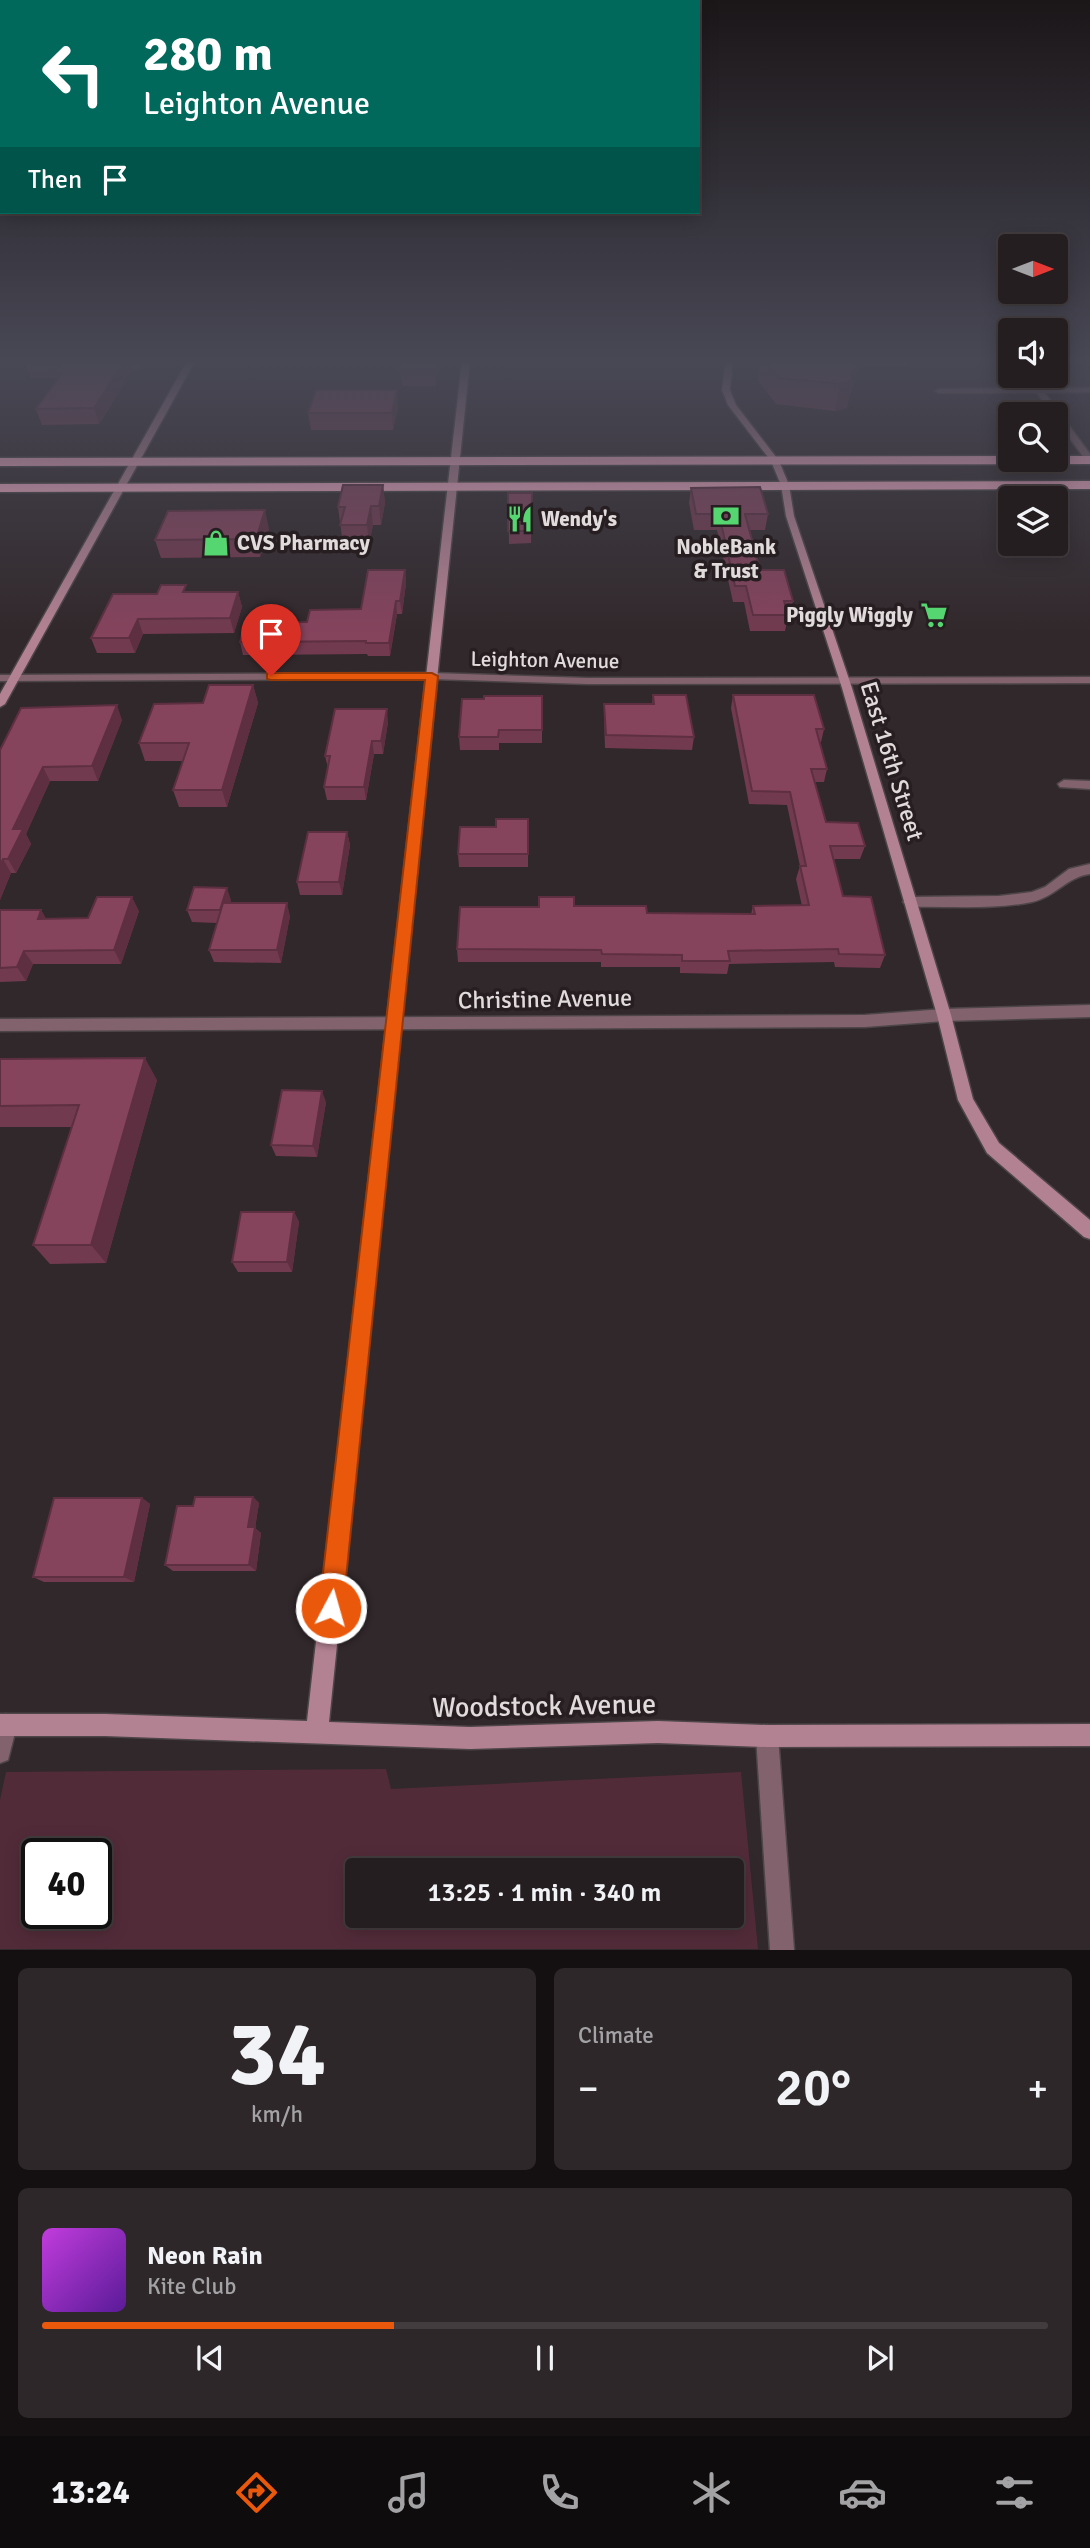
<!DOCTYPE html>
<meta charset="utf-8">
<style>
:root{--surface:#251e20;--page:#2d2729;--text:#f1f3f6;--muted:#a3a2a5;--line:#423c3e;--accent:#ea580c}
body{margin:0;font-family:Signika,sans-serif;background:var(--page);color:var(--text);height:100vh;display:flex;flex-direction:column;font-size:26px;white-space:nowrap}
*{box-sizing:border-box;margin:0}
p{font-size:23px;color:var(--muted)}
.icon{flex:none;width:38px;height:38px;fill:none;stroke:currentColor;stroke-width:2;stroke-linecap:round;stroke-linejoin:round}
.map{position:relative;height:1950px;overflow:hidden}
.side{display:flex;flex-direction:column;gap:18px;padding:18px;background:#141012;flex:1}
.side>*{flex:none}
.guide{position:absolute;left:0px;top:0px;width:700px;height:214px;box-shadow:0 4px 18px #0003,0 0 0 2px var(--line);background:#00695c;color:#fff;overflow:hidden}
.needle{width:46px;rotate:90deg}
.tools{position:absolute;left:998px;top:234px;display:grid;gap:14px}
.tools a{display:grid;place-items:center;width:70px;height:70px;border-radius:7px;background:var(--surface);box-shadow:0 4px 18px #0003,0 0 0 2px var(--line);font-size:35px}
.speed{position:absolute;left:21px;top:1838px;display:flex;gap:14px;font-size:35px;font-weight:700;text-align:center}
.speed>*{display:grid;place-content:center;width:91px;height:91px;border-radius:50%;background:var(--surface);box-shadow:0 4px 18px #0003,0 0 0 2px var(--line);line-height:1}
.speed .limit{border:4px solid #111;border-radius:10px;background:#fff;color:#111}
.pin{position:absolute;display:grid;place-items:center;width:60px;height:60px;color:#fff;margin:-72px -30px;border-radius:50% 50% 50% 0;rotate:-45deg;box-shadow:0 0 7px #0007}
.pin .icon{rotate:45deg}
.me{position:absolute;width:77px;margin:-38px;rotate:6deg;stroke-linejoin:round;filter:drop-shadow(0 0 5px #0008)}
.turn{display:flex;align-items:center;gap:24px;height:147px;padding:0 28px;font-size:32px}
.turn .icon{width:91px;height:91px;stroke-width:2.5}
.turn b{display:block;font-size:49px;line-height:60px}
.then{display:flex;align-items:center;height:66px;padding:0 28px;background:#0003;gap:14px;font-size:26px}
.big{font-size:52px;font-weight:600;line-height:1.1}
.side .tile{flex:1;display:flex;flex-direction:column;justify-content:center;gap:10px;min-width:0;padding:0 24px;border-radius:10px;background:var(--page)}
.side .dial{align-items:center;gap:0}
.dial b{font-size:91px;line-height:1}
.song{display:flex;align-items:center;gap:21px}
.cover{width:84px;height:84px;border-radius:10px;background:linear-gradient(135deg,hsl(290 70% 55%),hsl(270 70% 35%))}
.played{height:7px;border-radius:4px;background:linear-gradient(90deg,var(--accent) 35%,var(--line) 35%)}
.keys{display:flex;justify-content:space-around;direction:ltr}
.heat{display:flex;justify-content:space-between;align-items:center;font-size:38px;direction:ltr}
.side .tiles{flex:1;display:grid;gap:18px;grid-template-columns:1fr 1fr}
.tile:last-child{grid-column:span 2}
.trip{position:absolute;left:345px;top:1858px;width:399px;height:70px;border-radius:7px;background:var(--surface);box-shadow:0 4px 18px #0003,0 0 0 2px var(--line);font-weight:600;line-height:70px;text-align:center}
.tabs{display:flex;height:112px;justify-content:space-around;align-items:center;background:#0f0c0d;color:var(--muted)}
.tabs .icon{width:49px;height:49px}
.tabs .on{color:var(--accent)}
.tabs b{font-size:32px;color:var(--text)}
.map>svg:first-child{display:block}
.green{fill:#522b39;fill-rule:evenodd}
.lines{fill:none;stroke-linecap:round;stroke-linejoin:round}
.street-casing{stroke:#4d4547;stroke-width:3}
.secondary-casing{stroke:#4d4547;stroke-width:3}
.highway-casing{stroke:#4d4547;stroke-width:3}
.street{fill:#82636d;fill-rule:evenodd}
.secondary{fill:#b38292;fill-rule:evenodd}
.highway{fill:#fcb0c9;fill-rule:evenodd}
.wall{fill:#723a4f}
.shaded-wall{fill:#5d2f40}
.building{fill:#85435c;stroke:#5d2f40;stroke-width:2}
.route{fill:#ea580c;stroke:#983908;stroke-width:2}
.labels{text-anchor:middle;stroke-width:7;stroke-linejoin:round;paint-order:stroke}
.far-poi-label{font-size:21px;font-weight:bold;fill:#e1dbdc;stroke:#271e21;text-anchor:start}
.far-street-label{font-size:21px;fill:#e1dbdc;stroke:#271e21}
.street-label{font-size:24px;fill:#e1dbdc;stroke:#271e21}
.near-street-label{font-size:28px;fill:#e1dbdc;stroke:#271e21}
</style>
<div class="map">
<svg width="1090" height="1950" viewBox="0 0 1090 1950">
<rect width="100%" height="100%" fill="#31282b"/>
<path class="green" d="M386,1769L391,1789L741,1772L758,1949H0V1800L6,1772ZM37,1853H96V1913H37ZM357,1871H732V1916H357Z"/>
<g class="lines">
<g class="street-casing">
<g id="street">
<path d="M1026,376H1033L1042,388H1090V392L1045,393L1090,454V462H1087L1037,393H939L935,391L939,389L1034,388Z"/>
<path d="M432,673L587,678L1090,677V683L587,684L432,679L0,681V675Z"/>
<path d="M1064,780L1090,781V789L1060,787L1058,784Z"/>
<path d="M1090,864V874C1067,877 1055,897 1032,902C993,910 950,906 910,907L903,902L910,897L999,896L1032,892L1045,887L1069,869Z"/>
<path d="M1090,1005V1017L944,1021L865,1027L0,1031V1019L865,1015L944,1009Z"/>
<path d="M6,1714L14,1717L17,1725L8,1760L0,1763V1716Z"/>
<path d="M767,1725L775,1728L778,1736L794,1950H770L756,1736L759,1728Z"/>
</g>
</g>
<g class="secondary-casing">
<g id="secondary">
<path d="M187,361H195L5,704L0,707V694Z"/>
<path d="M462,361H470L329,1722L470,1727L658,1721L767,1725L1090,1724V1746L767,1747L658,1743L470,1749L105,1736H0V1714H105L307,1721Z"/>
<path d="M726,361H733L730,390L736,405L779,461L789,485L794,516L852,688L951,1015L973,1099L999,1143L1090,1220V1239L1084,1237L987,1153L958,1100L937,1015L842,688L786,516L781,485L771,461L728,405L722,390Z"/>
</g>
</g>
<g class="highway-casing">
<g id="highway">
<path d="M1010,456V460H1055V456H1090V464L0,466V458Z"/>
<path d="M1090,481V489L0,492V484Z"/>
</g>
</g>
<use href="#street" class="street"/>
<use href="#secondary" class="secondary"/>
<use href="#highway" class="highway"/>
</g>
<g class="wall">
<path d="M27,361H145L140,370H133L99,424L42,425L36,409L56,380V378H31L25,363Z"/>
<path d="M761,361H909L907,366H856L857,368L851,394L849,395L847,408L835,411L776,404L758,381Z"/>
<path d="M439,367L436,386H402L400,369Z"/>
<path d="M398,407L393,430H311L308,413Z"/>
<path d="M383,485L385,503L381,525H373L369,544H343L338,507Z"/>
<path d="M691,488L768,514L765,530H749L760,570L793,601L790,617H788L785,631H750L744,602H733L717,530H694L689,503Z"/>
<path d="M508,493H532L531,543L509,544Z"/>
<path d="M269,529L260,557L161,558L155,540Z"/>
<path d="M405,570L406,583L402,614H397L390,656H368L367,654L243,655L240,642L307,622L361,609Z"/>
<path d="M188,592H238L242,607L234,633L143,634L135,653H97L91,638L157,594Z"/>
<path d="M253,685L258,703L227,807H179L173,790L183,761H145L139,743L203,703Z"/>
<path d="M653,695L694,737L692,750L605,748L604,717V704H652Z"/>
<path d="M733,695L824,729L821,742H820L827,769L824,782H815L826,822L865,846L860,859H834L843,896L885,955L880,968L835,967L834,962L729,964L727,974L680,973V967H601V962H458L457,949L539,907L574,906L647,913L751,914L753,906H802L796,879L800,866L787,805L749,804L731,708Z"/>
<path d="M542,696V743H499V750H460L459,737L484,699Z"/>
<path d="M122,720L98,781H50L26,834L31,844L16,873H11L0,900V750Z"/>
<path d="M388,722L383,754H374L366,800H327L324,787L328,768L325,756Z"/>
<path d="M528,819V867H459L458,854L496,827Z"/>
<path d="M347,832L350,845L342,895H300L297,882Z"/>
<path d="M231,900L230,903L290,916L281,963L214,962L209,950L217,923L192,922L187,910Z"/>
<path d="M0,910H41L46,919L88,918L139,911L121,964H33L26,981L0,982Z"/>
<path d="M0,1059L157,1080L106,1263L50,1264L33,1245L72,1127H0Z"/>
<path d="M326,1102L317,1157L276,1156L271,1145Z"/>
<path d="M294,1212L299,1222L292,1272H238L232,1262Z"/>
<path d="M253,1497L259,1503L255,1528L261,1533L256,1571H173L165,1565L193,1506Z"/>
<path d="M142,1498L150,1504L134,1582H44L33,1577Z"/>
</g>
<g class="shaded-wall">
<path d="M124,361H130L133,370L99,424L94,408Z"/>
<path d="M137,361H145L140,370Z"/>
<path d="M436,361H439V367L436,386L435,369Z"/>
<path d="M857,368L847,408L835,411L840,384L852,371Z"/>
<path d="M397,390L398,407L393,430L392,413Z"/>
<path d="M383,485L385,503L381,525L379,506Z"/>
<path d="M371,506L373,525L369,544L367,525Z"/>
<path d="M265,510L269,529L260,557L256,539Z"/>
<path d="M405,570L406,583L402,614L400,601Z"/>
<path d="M238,592L242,607L234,633L230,618Z"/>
<path d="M396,601L397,614L390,656L389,643Z"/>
<path d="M138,619L143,634L135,653L129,638Z"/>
<path d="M253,685L258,703L227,807L222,790Z"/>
<path d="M117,705L122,720L98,781L92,766Z"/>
<path d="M387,709L388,722L383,754L381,741Z"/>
<path d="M372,741L374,754L366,800L364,787Z"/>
<path d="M43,767L50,781L26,834L31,844L16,873L8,859L13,829Z"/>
<path d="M347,832L350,845L342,895L339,882Z"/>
<path d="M3,859L11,873L0,900V866Z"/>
<path d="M227,888L231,900L225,923L220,910Z"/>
<path d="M132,897L139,911L121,964L114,950Z"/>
<path d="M287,903L290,916L281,963L277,950Z"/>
<path d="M41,910L49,924L38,919Z"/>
<path d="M24,951L33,964L26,981L17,967Z"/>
<path d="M145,1058L157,1080L106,1263L91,1245Z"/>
<path d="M322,1091L326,1102L317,1157L313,1146Z"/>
<path d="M294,1212L299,1222L292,1272L287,1262Z"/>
<path d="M253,1497L259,1503L255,1528L261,1533L256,1571L249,1565L248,1527Z"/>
<path d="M142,1498L150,1504L134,1582L124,1577Z"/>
</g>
<g class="building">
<path d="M27,361H124L94,408L36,409L61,374H54L63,362L25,363Z"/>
<path d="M402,361H436L435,369H400Z"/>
<path d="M766,361H854L857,368L852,371V381L840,384L780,378Z"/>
<path d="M316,390H397L392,413H308Z"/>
<path d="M343,485H383L379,506H371L367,525H340L345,507H338Z"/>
<path d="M760,487L768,514H745L760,570H784L793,601H784L788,615H753L746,586H735L719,514H696L691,488Z"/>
<path d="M508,493H532L531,531H508Z"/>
<path d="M265,510L256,539L155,540L168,511Z"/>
<path d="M368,570H405L400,601H396L389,643H366V641L240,642L245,623L307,622L310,610L361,609Z"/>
<path d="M161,585H186L183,592H238L230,618L138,619L129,638H91L113,594H157Z"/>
<path d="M209,685H253L222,790H173L189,743H139L154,704L203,703Z"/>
<path d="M653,695H686L694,737L606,735L604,704H654Z"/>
<path d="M733,695H814L824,729H816L827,769H811L826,822L858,823L865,846H830L843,896L871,897L885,955L839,954L838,949L728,951L730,961H682V955L602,954L601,950L457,949L460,907H539V897H574V906H646L647,913L755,914L753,906L809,905L800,866H806L790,792L752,791Z"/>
<path d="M484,696H542V730H499L498,737H459L462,699H484Z"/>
<path d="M117,705L92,766L43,767L13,829H23L8,859H3L0,866V750L21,708Z"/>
<path d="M335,709H387L381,741H372L364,787H324L330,756H325Z"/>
<path d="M496,819H528V854H458L460,827H496Z"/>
<path d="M308,832H347L339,882H297Z"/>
<path d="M194,887L227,888L220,910H187Z"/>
<path d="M97,897H132L114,950L24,951L17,967L0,968V910H41L38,919L88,918Z"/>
<path d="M223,903H287L277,950H209Z"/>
<path d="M145,1058L91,1245H33L79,1105L0,1106V1059Z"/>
<path d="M282,1090L322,1091L313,1146L271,1145Z"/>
<path d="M241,1212H294L287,1262H232Z"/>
<path d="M195,1497H253L248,1527H255L249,1565H165L177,1506H193Z"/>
<path d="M54,1498H142L124,1577H33Z"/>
</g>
<linearGradient id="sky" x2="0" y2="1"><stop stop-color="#1b1618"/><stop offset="0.57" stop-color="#484855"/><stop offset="1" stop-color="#484855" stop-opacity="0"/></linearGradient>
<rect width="1090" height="634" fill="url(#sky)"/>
<path class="route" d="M267,673H432L438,676L343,1608L340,1616L331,1620L323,1616L319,1608L425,680H271L267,679Z"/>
<defs>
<g id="bank-bare" transform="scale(2.1)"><path d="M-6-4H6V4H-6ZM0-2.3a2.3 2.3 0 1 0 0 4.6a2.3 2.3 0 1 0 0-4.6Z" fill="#56d671" stroke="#271e21" stroke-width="2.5" paint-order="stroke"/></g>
<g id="restaurant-bare" transform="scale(2.1)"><path d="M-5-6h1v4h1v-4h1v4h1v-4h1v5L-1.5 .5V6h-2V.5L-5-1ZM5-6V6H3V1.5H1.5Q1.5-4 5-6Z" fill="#56d671" stroke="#271e21" stroke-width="2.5" paint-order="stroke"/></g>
<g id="shop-bare" transform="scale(2.1)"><path d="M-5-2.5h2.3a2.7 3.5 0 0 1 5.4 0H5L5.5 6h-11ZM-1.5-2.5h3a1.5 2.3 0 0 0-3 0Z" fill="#56d671" stroke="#271e21" stroke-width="2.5" paint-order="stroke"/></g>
<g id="supermarket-bare" transform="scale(2.1)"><path d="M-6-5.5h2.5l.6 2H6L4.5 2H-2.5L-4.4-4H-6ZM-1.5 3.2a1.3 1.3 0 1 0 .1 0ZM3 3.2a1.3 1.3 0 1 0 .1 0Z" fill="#56d671" stroke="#271e21" stroke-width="2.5" paint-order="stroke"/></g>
</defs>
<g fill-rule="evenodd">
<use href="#bank-bare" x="726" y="516"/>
<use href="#restaurant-bare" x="520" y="519"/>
<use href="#shop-bare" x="216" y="543"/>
<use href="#supermarket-bare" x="934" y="615"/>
</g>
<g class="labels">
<g class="far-poi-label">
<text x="541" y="526">Wendy's</text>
<text x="237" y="550">CVS Pharmacy</text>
<text x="726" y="554" text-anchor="middle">NobleBank<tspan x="726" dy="24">&amp; Trust</tspan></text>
<text x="913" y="622" text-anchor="end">Piggly Wiggly</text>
</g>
<g class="far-street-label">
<text transform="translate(545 660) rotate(1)" y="7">Leighton Avenue</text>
</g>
<g class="street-label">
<text transform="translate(892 761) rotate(73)" y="8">East 16th Street</text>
<text transform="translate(545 999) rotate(-1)" y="8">Christine Avenue</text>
</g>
<g class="near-street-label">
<text transform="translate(544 1705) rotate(-1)" y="10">Woodstock Avenue</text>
</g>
</g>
</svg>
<div class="tools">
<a><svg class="needle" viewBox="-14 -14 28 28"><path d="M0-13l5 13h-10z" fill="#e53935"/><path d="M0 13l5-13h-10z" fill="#a3a2a5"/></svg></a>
<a><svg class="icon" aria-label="sound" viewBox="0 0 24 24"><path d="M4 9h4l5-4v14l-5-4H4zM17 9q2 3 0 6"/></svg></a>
<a><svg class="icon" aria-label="search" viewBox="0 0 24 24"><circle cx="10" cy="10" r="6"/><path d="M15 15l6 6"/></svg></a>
<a><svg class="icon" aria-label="layers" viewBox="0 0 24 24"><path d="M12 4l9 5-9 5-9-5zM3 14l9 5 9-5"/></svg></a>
</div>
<div class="speed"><div class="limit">40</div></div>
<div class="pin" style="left:271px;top:676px;background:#d93025"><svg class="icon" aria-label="arrive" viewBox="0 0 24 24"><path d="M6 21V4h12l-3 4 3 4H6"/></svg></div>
<svg class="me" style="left:331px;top:1608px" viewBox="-20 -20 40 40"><circle r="17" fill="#ea580c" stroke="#fff" stroke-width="3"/><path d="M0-11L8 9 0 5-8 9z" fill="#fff"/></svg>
<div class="trip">13:25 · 1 min · 340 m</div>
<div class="guide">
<div class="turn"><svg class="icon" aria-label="left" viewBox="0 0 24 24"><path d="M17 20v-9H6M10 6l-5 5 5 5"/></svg><div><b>280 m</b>Leighton Avenue</div></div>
<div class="then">Then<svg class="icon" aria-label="arrive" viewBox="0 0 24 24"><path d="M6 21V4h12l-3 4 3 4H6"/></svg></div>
</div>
</div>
<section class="side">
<div class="tiles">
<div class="tile dial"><b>34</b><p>km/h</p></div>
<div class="tile"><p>Climate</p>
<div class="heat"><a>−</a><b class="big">20°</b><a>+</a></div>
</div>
<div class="tile">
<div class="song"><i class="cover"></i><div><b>Neon Rain</b><p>Kite Club</p></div></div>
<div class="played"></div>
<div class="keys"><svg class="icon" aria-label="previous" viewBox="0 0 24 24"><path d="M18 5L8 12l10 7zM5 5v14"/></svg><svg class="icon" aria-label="pause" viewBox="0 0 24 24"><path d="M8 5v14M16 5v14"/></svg><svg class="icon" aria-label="next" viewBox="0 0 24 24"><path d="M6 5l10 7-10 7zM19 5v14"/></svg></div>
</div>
</div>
</section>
<nav class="tabs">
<b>13:24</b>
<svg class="icon on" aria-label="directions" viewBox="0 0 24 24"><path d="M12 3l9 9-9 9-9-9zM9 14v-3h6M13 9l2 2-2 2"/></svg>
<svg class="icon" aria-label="music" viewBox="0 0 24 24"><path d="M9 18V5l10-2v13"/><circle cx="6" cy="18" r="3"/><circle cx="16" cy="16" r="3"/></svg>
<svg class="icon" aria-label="phone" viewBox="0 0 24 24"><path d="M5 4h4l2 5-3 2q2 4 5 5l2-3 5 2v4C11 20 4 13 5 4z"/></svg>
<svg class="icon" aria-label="climate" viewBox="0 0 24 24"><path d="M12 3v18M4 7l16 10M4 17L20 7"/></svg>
<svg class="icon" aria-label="car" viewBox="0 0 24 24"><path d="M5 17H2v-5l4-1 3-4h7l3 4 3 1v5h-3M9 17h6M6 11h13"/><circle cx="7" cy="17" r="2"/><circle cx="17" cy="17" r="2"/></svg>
<svg class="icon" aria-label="filters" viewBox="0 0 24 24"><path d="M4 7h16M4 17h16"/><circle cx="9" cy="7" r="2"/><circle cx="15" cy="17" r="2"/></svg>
</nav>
